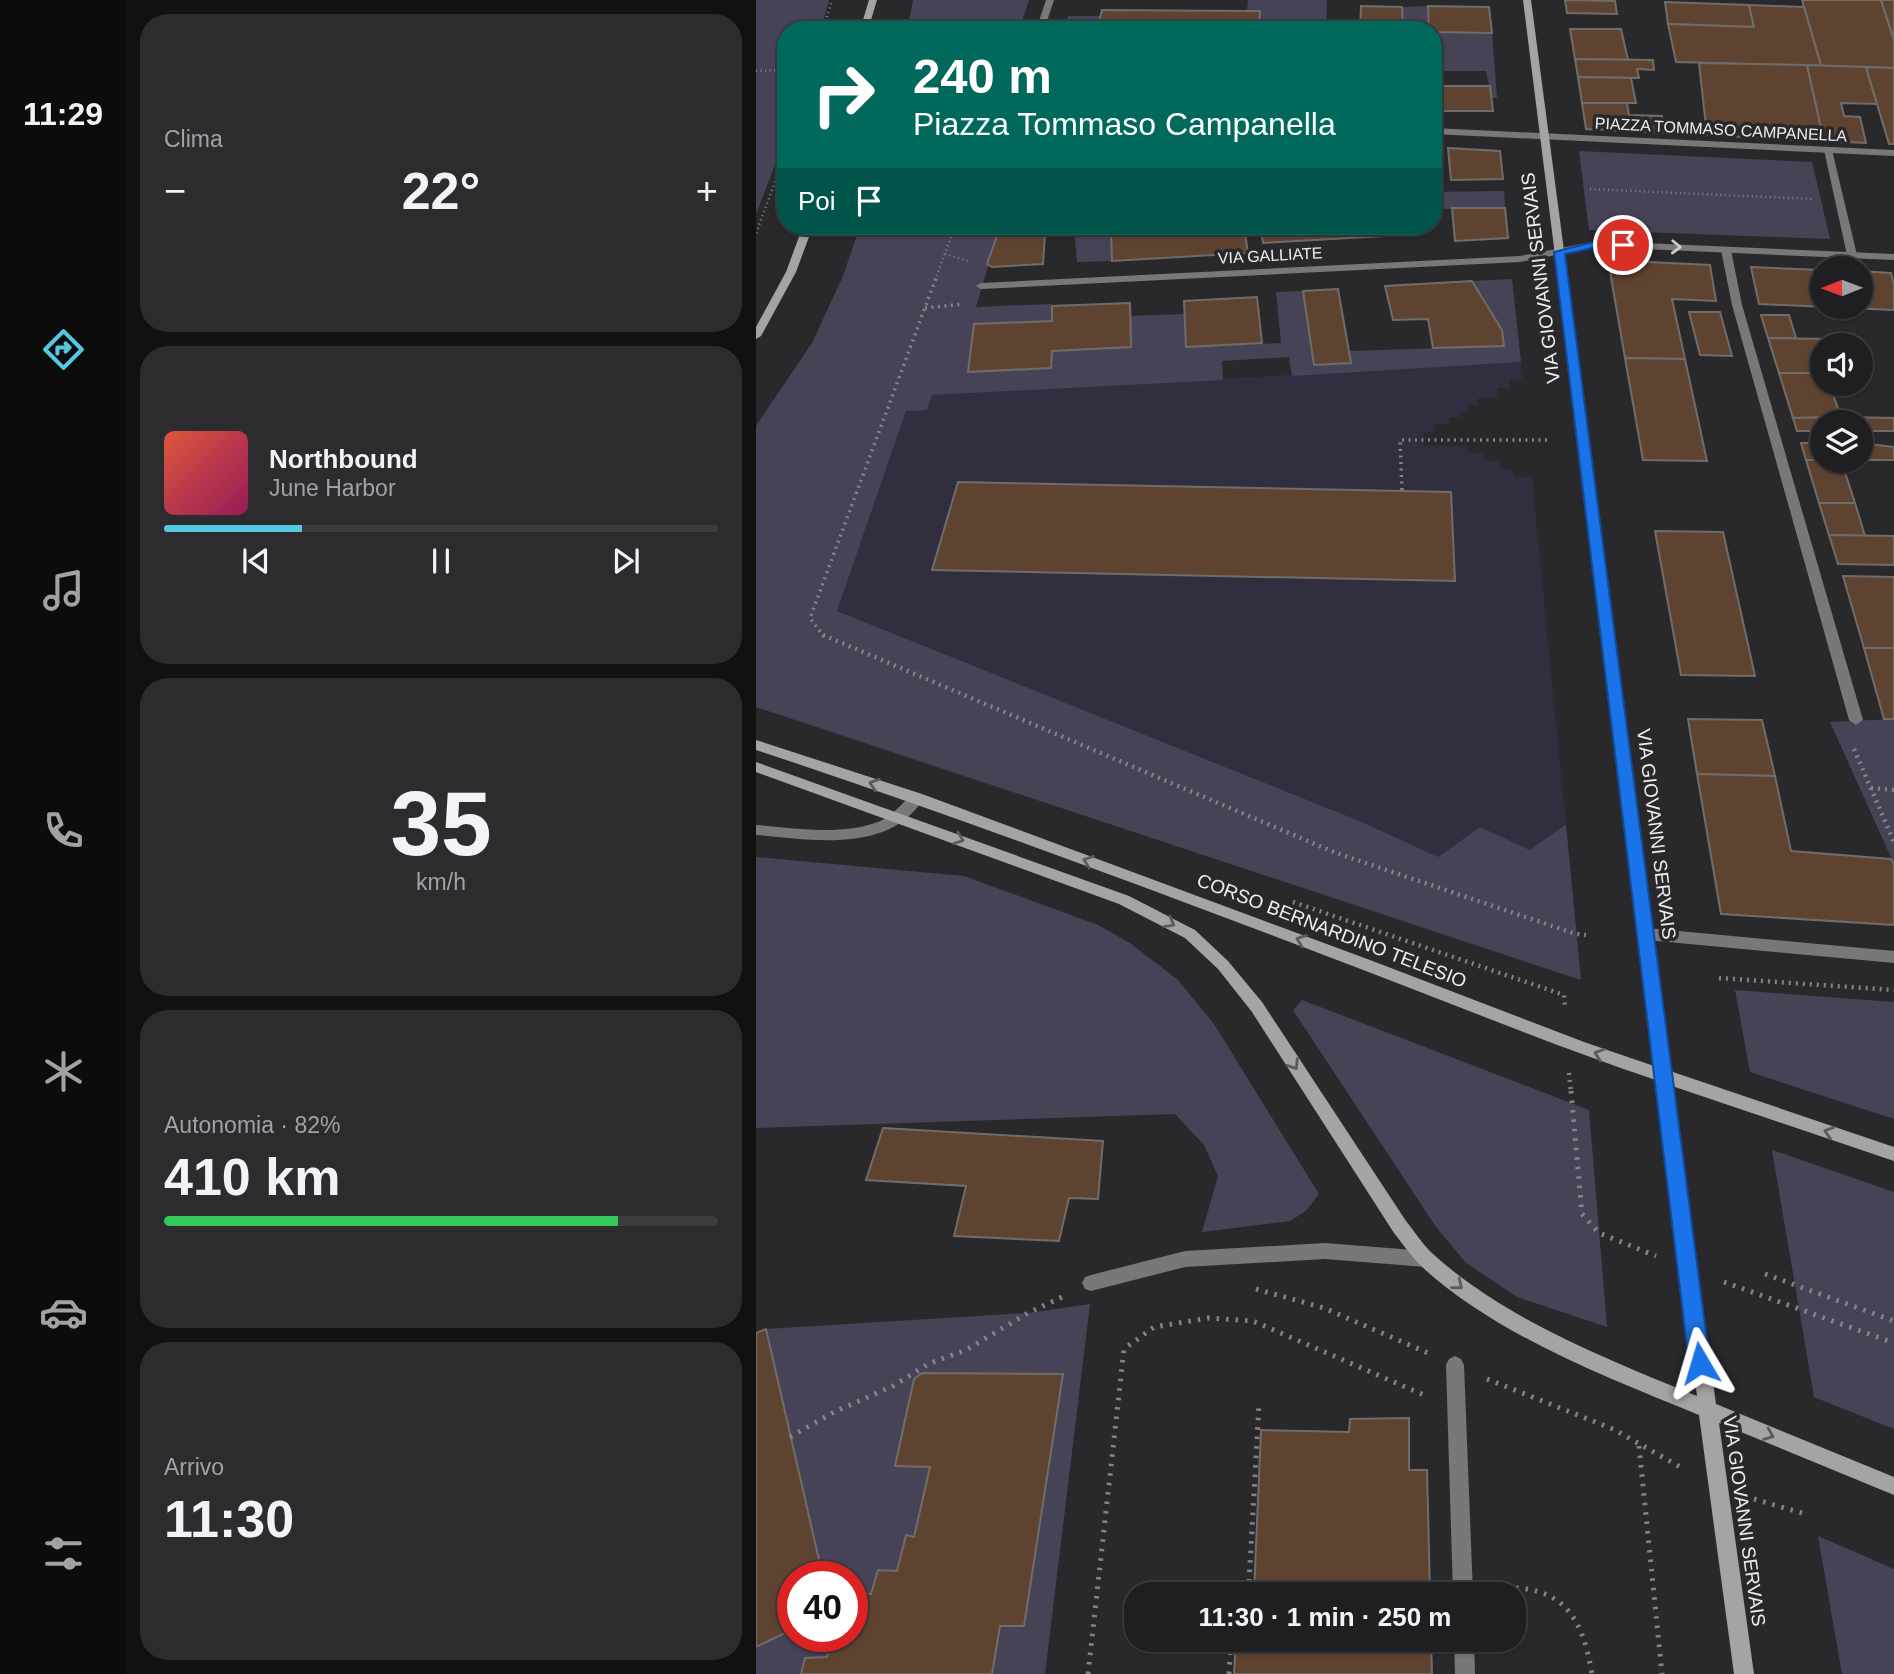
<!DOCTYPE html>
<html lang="it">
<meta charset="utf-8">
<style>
:root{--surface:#1f1f21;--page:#2c2c2e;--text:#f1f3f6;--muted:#a1a2a5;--line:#3c3d3f;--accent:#56c9e0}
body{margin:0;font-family:Helvetica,sans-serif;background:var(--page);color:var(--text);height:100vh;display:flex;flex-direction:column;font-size:26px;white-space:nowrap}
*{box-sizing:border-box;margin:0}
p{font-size:23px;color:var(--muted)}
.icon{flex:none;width:38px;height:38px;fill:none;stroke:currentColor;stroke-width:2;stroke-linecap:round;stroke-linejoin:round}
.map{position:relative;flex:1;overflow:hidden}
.panel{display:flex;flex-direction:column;gap:14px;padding:14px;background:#111112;width:630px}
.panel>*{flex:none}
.hud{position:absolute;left:21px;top:21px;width:665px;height:214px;border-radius:28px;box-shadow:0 2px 5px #0004,0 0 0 2px var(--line);background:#00695c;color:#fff;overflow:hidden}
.needle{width:46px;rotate:269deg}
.fabs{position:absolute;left:1054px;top:256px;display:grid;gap:14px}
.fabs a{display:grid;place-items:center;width:63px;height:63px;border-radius:50%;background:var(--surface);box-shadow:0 2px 5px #0004,0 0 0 2px var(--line);font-size:35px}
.speed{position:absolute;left:21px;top:1561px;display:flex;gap:14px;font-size:35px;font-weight:700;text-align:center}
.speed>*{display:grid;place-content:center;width:91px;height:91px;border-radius:50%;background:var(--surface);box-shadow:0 2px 5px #0004,0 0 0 2px var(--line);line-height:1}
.speed .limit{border:10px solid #d22;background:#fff;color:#111}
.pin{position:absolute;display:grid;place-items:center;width:60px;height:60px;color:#fff;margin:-30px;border:4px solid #fff;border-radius:50%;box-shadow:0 2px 7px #0007}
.me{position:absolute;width:77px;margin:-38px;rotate:353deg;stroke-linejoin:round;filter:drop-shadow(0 0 5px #0008)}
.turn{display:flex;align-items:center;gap:24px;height:147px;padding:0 21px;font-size:32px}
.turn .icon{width:91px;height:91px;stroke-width:2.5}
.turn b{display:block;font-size:49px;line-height:60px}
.then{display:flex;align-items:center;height:66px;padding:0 21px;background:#0003;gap:14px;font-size:26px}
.big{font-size:52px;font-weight:700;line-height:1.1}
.panel .tile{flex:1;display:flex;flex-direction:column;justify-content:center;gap:10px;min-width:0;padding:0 24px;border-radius:28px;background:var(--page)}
.panel .dial{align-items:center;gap:0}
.dial b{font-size:91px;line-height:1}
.song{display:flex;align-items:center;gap:21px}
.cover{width:84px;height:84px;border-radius:10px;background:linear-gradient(135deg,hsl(10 70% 55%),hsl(330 70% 35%))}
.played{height:7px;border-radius:4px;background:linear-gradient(90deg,var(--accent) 25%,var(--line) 25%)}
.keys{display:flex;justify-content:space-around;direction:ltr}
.heat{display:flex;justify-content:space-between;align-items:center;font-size:38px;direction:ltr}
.charge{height:10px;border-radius:5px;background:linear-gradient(90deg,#34c759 82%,var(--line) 0)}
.trip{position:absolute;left:368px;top:1582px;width:402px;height:70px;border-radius:28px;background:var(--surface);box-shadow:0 2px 5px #0004,0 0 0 2px var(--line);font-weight:700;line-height:70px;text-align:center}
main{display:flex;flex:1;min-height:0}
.tabs{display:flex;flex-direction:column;width:126px;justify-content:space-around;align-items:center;background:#0c0c0d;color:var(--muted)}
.tabs .icon{width:49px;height:49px}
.tabs .selected{color:var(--accent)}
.tabs b{font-size:32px;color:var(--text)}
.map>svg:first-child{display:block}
.education{fill:#302e3f}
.green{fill:#474356}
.building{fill:#5f4331;stroke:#706c69;stroke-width:2}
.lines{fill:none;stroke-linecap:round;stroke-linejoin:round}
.path-far3{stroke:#848487;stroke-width:2.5;stroke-dasharray:1 3.5;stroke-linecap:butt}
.path-far2{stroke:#848487;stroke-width:3.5;stroke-dasharray:2 4.5;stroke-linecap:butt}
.path-far1{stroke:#848487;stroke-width:4.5;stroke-dasharray:2 5;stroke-linecap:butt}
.path{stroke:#848487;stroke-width:5;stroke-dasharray:2.5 7;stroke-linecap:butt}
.lane{fill:#797777;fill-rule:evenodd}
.street{fill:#797777;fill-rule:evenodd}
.secondary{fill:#a6a3a3;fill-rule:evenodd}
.oneway{stroke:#cbcacc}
.oneway2{stroke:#5b5a5c}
.route{fill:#1a73e8;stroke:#114b97;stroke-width:2}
.labels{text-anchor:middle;stroke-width:7;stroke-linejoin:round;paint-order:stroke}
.far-street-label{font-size:16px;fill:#eeeef0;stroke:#29292c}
.street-label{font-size:19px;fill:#eeeef0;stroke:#29292c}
</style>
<main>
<nav class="tabs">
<b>11:29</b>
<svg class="icon selected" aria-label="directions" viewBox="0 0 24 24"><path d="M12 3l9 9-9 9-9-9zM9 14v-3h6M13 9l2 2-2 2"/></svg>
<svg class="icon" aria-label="music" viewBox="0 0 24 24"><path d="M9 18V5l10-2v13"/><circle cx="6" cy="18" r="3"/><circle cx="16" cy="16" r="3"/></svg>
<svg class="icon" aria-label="phone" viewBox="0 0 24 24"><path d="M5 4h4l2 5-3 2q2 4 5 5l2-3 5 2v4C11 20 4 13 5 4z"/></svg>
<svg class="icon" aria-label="climate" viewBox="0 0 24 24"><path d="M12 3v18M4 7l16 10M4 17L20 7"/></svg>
<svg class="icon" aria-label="car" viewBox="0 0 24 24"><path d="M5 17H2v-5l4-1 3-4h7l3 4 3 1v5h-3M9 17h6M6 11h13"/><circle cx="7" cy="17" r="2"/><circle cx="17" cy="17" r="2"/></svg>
<svg class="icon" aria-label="filters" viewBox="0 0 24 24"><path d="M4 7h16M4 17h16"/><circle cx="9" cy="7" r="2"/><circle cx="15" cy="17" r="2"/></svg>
</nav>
<section class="panel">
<div class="tile"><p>Clima</p>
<div class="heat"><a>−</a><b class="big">22°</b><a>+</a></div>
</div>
<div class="tile">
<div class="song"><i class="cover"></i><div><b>Northbound</b><p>June Harbor</p></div></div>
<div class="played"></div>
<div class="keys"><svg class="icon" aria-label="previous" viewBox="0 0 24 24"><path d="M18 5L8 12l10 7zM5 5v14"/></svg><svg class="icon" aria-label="pause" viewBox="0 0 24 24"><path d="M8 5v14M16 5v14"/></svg><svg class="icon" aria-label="next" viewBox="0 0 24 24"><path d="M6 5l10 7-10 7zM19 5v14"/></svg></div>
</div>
<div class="tile dial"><b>35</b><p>km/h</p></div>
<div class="tile"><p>Autonomia · 82%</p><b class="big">410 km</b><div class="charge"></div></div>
<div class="tile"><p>Arrivo</p><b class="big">11:30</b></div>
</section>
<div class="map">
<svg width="1138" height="1674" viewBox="0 0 1138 1674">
<rect width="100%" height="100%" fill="#29292c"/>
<path class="education" d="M765,362L766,379L753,380L754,388H741L742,398H722V406H713V411H704L705,417H693V424H678V432L667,433V446H710L712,453H727L728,461H743L745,470H757L758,477H776L810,824L774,850L724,828L682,857L606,822L81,611L150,410L176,395Z"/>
<g class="green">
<path d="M0,0H73L65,30H30V137L0,214Z"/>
<path d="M157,0H273L263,30H151Z"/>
<path d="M492,0H571L570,30H503L504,11H491Z"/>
<path d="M672,6L673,30H647L646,7Z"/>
<path d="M312,16H345L341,30H308Z"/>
<path d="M677,32L736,33L741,98H736L730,71H677Z"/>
<path d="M823,151L1056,162L1074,239L833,230Z"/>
<path d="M748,191L749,208L677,209V192Z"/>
<path d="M104,226H437L356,230V261L321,262L318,226L289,233L241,236L220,307L296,304V321L218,324L213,372L295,368L296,351L374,347V316L428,314L431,347L525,343L520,292L547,291L558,365L595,363L593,351L748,346L746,330L716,281L756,279L765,362L536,376L533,357L466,361L467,380L176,395L171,410L150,411L81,611L606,822L682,857L724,827L774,850L810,824L825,980L0,707V426L56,343L87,276Z"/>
<path d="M1138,719V864L1074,722Z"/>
<path d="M0,857L208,876L342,925L374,943L422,980L458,1024L563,1194L550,1211L534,1221L446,1232L462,1176L448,1145L419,1114L0,1128Z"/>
<path d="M979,990L1138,1002V1119L994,1072Z"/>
<path d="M546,1000L833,1110L851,1327L761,1297L710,1263L680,1227L537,1010Z"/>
<path d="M1016,1150L1138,1192V1429L1058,1397Z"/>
<path d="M334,1304L289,1674H0V1647L37,1629V1636H96V1577H67L10,1329L272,1313Z"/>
<path d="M1062,1536L1138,1569V1674H1086Z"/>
</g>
<g class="building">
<path d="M809,0L859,1L861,14L811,13Z"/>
<path d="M1046,0H1125L1138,40V68L1065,66Z"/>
<path d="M1125,0H1138V40Z"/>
<path d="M909,2L993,5L998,27L912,24Z"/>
<path d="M993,5L1048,7L1065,66L920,62L912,24L998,27Z"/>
<path d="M605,6L646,7L647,30H604Z"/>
<path d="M672,6L733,7L736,33L677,32L673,30Z"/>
<path d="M346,10L491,11H504L503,30H341Z"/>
<path d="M814,29H865L872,60L819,59Z"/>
<path d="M819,59L897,60L898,70L881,69L883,78L822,77Z"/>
<path d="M943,63L1051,65L1068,141L951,135Z"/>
<path d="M1051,65L1110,67L1121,104L1085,103L1088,116L1104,117L1110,143L1068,141Z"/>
<path d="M1110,67L1138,68V144H1133Z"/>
<path d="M822,77L875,78L880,103H826Z"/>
<path d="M680,86H734L737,111H681Z"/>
<path d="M826,103H871L873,115L906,116L907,133L830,129Z"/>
<path d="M692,148L744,151L747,179L695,180Z"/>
<path d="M696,208H749L752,238L699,241Z"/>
<path d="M437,226H488L492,253L356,261L355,230Z"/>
<path d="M504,226H625L628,236L507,243Z"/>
<path d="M289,233L287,264L236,267L231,264L241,236Z"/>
<path d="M852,260L954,265L960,301L916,299L929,359L869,358Z"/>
<path d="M995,267L1066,270V306H1104V271L1135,273L1138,284V310L1003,304Z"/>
<path d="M716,281L746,330L748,346L677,348L672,319L637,320L629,286Z"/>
<path d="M582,289L595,363L558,365L547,291Z"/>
<path d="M501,297L506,343L430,347L428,301Z"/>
<path d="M374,303L375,347L296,351L295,368L212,372L218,324L296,321V306Z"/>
<path d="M933,312H964L976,356L944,355Z"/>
<path d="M1005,315H1033L1040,338H1012Z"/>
<path d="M1012,338L1079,339L1081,345H1066V373H1023Z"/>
<path d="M869,358L929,359L951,461L887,460Z"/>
<path d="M1023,373H1066V383H1073L1085,417L1037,418Z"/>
<path d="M1085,417L1138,418V431H1104V422H1066V431H1041L1037,418Z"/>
<path d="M1045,443H1066V460H1050Z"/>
<path d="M1104,443L1138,447V460H1104Z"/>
<path d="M1050,460H1085L1099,503H1063Z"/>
<path d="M202,482L695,492L699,581L176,570Z"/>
<path d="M1063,503H1099L1109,536L1073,535Z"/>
<path d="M899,531L967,532L999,676L925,675Z"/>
<path d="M1073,535L1138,536V565L1082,564Z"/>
<path d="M1087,576L1138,577V648H1108Z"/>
<path d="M1108,648H1138V719H1128Z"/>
<path d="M932,719L1006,720L1019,776L941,774Z"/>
<path d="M941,774L1019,776L1035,851L1135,859L1138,864V925L965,914Z"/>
<path d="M127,1128L347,1141L342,1199L313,1198L303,1241L198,1236L210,1186L110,1180Z"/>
<path d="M10,1329L67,1577H37V1629L0,1647V1333Z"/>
<path d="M166,1373L307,1374L268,1626H244L236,1674H45L49,1658L71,1657L77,1636H96V1593L115,1594L122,1570L141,1571L150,1535L158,1537L174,1467L139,1466L158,1379Z"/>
<path d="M653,1418V1470H671L674,1594H482L498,1593L505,1430L593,1432L594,1419Z"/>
<path d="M480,1640H675L676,1674H478Z"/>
</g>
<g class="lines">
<g class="path-far3">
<path d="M67,30L76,0"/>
<path d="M0,71L30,70"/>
<path d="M834,189L1056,199"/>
<path d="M0,233L30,153"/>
<path d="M189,254L215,262"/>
<path d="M179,280L199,226"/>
</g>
<g class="path-far2">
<path d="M169,308L208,304"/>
<path d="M646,490L644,440H792"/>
<path d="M68,637L54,618L180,278"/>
</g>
<g class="path-far1">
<path d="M67,635L580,853L820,934L830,935"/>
<path d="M1098,749L1138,842"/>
<path d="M1115,788L1138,790"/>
<path d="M537,902L808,995L809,1008"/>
<path d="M963,978L1138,990"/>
<path d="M813,1073L815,1093"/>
</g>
<g class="path">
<path d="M815,1091L826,1214L843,1233L900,1256"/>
<path d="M1009,1274L1138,1321"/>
<path d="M968,1282L1138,1343"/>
<path d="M500,1289L568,1308L672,1353"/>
<path d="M731,1379L857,1429L926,1468"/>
<path d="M34,1437L78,1412L137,1386L172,1364L210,1350L272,1313L306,1297"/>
<path d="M883,1446L906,1674"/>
<path d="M998,1499L1049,1514"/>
<path d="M741,1588C805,1584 826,1614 836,1674"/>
<path d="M477,1594V1583H493L503,1404"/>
<path d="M332,1674L368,1349L398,1327L453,1318L497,1321L668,1395"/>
<path d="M473,1674L475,1640"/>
</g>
<g class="lane">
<path d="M1072,147L1076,150L1101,255L1096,258L1091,255L1068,150Z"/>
<path d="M970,247L975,250L986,305L1107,720L1100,725L1093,720L976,305L965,250Z"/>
<path d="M569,1243L670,1251L676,1253L679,1259L676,1265L670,1267L569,1259L429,1267L335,1291L329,1289L326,1283L329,1277L335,1275L429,1251Z"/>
<path d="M699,1356L705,1359L708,1365L717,1594H697L690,1365L693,1359Z"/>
<path d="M698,1640H718L719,1674H699Z"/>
</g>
<g class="street">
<path d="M290,0H298L288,30H280Z"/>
<path d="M677,128L1138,150V156L677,134Z"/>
<path d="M841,241L1138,254V260L841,247L764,262L225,289L220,286L225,283L764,256Z"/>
<path d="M161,793L168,798C134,854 55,840 0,835V825C39,828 84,836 122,822C140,815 149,797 161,793Z"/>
<path d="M891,928L1138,951V963L891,940L886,938L884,934L886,930Z"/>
</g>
<g class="secondary">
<path d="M113,0H121L112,30H104Z"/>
<path d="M767,0H775L898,934L914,1071L1138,1147V1161L916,1086L960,1404L1138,1477V1495L963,1423L998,1674H978L943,1415C850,1377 740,1335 665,1266C655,1256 647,1244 638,1233L496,1012L462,969L429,938L363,904L0,772V762L373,896L439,930L472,961L506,1002L650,1221C659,1232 667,1245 677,1254C750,1320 851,1359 941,1396L900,1080C799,1046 702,1006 602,968C403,892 203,817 0,750V740L166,794L614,960L828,1042L898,1066L884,934Z"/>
<path d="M47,226H57L40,272L5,336L0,339V327L30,272Z"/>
</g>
</g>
<defs><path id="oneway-chevron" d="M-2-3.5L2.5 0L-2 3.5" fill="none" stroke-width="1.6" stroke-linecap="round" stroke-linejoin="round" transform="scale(1.75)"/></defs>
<use class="oneway" href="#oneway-chevron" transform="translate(920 247) rotate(2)"/>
<g class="oneway2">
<use href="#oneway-chevron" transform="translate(118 784) rotate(-162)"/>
<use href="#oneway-chevron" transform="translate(203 839) rotate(20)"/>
<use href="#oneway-chevron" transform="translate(332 861) rotate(-160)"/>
<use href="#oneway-chevron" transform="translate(414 923) rotate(29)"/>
<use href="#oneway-chevron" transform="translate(545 940) rotate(-160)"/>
<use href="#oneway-chevron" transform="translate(843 1054) rotate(-161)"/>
<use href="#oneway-chevron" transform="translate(538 1065) rotate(57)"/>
<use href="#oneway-chevron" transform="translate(1073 1132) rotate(-162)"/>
<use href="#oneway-chevron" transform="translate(702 1285) rotate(39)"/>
<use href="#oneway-chevron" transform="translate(1013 1435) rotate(22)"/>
</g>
<path class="route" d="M841,241L867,242L872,245L867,248L841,247L809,254L954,1363L951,1370L944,1373L936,1370L933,1363L798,252Z"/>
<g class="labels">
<g class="far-street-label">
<text transform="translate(965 129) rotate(3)" y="6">PIAZZA TOMMASO CAMPANELLA</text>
<text transform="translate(514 255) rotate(-3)" y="6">VIA GALLIATE</text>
</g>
<g class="street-label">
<text transform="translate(784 278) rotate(-97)" y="7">VIA GIOVANNI SERVAIS</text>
<text transform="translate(901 834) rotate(83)" y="7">VIA GIOVANNI SERVAIS</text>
<text transform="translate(576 930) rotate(21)" y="7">CORSO BERNARDINO TELESIO</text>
<text transform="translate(989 1521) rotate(82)" y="7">VIA GIOVANNI SERVAIS</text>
</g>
</g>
</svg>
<div class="fabs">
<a><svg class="needle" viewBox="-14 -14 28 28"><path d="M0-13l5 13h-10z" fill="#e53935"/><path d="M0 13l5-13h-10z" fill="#a1a2a5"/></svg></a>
<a><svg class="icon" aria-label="sound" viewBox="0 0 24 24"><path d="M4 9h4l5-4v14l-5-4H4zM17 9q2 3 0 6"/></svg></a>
<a><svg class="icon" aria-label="layers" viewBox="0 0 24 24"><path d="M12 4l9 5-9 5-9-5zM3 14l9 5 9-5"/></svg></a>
</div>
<div class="speed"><div class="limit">40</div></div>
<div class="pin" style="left:867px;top:245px;background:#d93025"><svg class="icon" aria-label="arrive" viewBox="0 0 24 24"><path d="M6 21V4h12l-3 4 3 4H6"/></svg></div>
<svg class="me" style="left:944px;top:1363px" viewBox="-20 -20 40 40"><path d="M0-17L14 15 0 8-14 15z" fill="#1a73e8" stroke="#fff" stroke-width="4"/></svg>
<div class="trip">11:30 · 1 min · 250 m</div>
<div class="hud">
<div class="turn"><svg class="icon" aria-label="right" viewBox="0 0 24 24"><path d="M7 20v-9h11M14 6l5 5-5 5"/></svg><div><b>240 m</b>Piazza Tommaso Campanella</div></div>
<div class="then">Poi<svg class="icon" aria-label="arrive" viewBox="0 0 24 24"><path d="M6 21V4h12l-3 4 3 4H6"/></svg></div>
</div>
</div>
</main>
